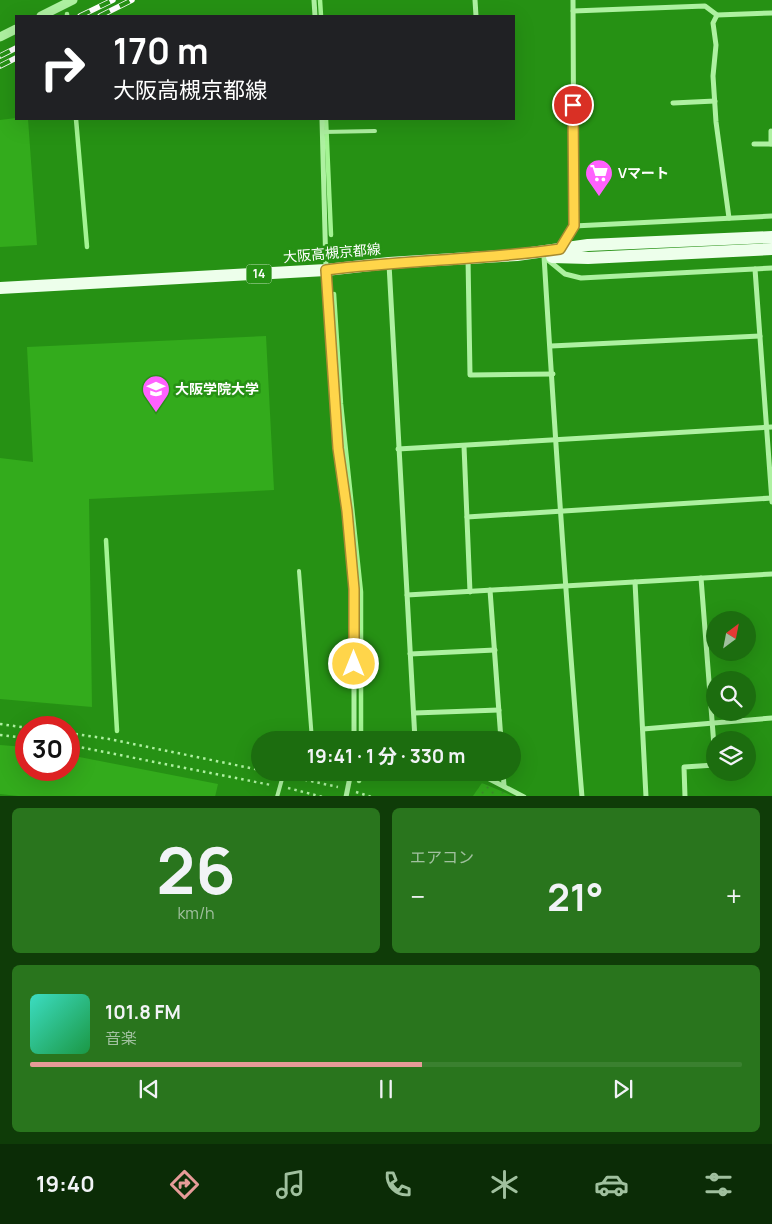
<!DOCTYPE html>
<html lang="ja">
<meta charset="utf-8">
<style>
:root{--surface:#1c6d0f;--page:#29751d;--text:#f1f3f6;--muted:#a0c09e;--line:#3a802f;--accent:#e69b98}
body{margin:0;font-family:Manrope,"Noto Sans JP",sans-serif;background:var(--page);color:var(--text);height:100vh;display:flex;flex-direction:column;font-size:19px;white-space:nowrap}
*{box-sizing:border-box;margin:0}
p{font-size:16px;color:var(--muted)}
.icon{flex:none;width:28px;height:28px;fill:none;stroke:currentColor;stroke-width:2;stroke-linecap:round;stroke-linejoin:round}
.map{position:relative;height:796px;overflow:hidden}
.panel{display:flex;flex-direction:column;gap:12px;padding:12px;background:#0f3c08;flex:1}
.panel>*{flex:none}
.top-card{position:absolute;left:15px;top:15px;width:500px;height:105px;border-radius:0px;box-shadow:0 5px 20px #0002;background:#202124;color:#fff;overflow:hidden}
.needle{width:32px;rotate:32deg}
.fabs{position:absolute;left:706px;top:611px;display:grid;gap:10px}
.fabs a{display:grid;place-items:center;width:50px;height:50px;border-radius:50%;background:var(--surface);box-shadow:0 5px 20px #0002;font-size:25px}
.speed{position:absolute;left:15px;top:716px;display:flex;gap:10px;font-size:25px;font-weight:700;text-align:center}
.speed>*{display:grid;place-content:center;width:65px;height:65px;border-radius:50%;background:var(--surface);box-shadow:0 5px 20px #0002;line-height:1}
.speed .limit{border:8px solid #d22;background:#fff;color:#111}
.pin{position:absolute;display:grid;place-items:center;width:42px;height:42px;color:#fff;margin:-21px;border:2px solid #fff;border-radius:50%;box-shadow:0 1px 5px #0007}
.me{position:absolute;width:55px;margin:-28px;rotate:0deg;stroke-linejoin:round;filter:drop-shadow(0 0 4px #0008)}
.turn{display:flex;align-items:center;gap:18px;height:105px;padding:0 15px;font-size:22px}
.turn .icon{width:65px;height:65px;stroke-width:2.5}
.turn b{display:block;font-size:35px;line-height:42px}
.big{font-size:38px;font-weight:700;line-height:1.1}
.panel .tile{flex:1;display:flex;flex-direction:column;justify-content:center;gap:8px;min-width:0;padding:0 18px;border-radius:8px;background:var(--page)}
.panel .dial{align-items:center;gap:0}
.dial b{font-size:65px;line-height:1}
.song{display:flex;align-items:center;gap:15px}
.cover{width:60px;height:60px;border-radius:8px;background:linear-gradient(135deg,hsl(170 70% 55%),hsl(140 70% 35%))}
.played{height:5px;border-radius:2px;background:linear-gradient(90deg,var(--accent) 55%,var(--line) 55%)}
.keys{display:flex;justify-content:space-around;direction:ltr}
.heat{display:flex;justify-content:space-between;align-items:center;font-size:28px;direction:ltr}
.panel .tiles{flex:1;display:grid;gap:12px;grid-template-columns:1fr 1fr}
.tile:last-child{grid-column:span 2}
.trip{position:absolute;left:251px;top:731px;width:270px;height:50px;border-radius:25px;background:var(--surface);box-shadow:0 5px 20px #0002;font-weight:700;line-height:50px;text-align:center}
.tabs{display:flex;height:80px;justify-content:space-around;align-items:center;background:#0b2c06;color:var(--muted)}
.tabs .icon{width:35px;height:35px}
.tabs .current{color:var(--accent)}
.tabs b{font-size:22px;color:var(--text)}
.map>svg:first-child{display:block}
.park{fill:url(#park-dots)}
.pitch{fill:#33ab1c}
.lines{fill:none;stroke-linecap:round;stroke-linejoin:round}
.stream{stroke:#a4f493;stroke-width:4.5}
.path{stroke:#aef1a1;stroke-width:2.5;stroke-dasharray:2.5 4;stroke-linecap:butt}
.service{stroke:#aef1a1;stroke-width:4}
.minor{stroke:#aef1a1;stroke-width:5}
.tertiary{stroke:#aef1a1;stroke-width:9}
.primary{stroke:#edffeb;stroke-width:12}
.rail-casing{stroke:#fff;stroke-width:5.5}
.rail{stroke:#269114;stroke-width:4;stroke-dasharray:11;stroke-linecap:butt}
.route-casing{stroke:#a68a30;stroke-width:12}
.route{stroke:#ffd54a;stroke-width:9}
.labels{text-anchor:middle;stroke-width:5;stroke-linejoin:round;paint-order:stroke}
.shield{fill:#269114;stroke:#bedeb8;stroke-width:1}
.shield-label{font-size:12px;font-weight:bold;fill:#fff}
.poi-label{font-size:14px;font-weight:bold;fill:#fff;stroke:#269114;text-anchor:start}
.street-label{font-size:14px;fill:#fff;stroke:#269114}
</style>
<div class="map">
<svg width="772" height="797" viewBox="0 0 772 797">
<defs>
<pattern id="park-dots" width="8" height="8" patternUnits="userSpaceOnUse" patternTransform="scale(1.25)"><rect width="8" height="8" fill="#33ab1c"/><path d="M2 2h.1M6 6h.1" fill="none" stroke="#3a8e2a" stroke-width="1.8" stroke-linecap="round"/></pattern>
</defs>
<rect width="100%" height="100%" fill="#269114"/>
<path class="park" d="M482,783L513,796H473Z"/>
<g class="pitch">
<path d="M16,118L28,119L37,245L0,247V120Z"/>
<path d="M266,336L274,490L89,499L92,707L0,699V458L33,462L27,347Z"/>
<path d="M0,745L26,747V770H69V755L218,784L215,797H27L0,794Z"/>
</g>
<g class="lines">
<g class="stream">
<path d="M320,0L321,16"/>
<path d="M67,14V16"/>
<path d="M76,119L87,247"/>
<path d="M326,119L331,235"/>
<path d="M334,294L341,404L361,592V740"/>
<path d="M106,540L117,731"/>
<path d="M359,781L360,772"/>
</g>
<g class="path">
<path d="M0,724L28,728"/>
<path d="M69,733L109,739L260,770"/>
<path d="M0,735L26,738"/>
<path d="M69,745L271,785"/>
<path d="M292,777L338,787"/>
<path d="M288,788L323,797"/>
<path d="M356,792L372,797"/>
</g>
<g class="service">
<path d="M322,132L375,131"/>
<path d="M299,571L312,740"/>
<path d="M277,797L284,772"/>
</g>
<g class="minor">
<path d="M314,0L315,16"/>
<path d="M475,0L476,16"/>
<path d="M573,11L705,6L717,15L772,13"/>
<path d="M717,15L713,23L716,45L713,76L716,122L729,218"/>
<path d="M673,103L715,101"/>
<path d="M322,119L326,270L338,448L347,511L354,589V740"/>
<path d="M754,144H772"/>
<path d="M771,144V131"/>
<path d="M574,226L772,216"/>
<path d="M562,247L574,226L573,0"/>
<path d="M544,256C555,436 567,617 582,797"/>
<path d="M468,258L470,375L553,374"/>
<path d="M548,260L565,274L581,278L772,268"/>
<path d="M389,264L415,740"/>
<path d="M755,269L772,502"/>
<path d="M551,346L760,336"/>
<path d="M464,446L470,592"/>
<path d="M398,449L772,427"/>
<path d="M467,517L772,498"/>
<path d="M701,578L715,759"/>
<path d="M635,582L646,797"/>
<path d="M490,590L501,740"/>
<path d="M407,595L772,574"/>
<path d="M410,654L495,650"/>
<path d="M414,713L499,710"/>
<path d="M643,729L772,718"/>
<path d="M476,772L524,797"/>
<path d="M503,772L504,786"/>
<path d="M346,797L351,772"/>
<path d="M685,797L684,767L715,765"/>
</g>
<g class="tertiary">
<path d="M41,16L73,0"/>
<path d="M0,37L16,29"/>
</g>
<g class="primary">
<path d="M552,257L588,258L772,249"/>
<path d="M0,288L326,270L389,263L517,255L588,245L772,237"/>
</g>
<g class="rail-casing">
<g id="rail">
<path d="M80,16L113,0"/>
<path d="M100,16L132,0"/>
<path d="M0,56L16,48"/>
<path d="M0,66L16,58"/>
</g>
</g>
<use href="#rail" class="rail"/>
</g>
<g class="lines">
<g class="route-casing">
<path id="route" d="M354,664V589L347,511L338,448L326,270C404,260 483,260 560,249L574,226L573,105"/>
</g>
<use href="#route" class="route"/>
</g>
<defs>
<g id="supermarket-pin" transform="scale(1.4375)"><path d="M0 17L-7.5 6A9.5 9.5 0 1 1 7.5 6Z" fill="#ff61fe" stroke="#269114"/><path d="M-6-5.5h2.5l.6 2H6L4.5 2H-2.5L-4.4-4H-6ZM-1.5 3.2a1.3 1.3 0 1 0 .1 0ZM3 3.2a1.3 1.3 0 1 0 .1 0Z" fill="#fff"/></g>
<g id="university-pin" transform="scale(1.4375)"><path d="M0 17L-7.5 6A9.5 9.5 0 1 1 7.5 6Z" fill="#ff61fe" stroke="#269114"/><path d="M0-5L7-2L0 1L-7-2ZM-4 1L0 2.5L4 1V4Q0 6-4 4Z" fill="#fff"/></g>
</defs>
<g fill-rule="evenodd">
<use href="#supermarket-pin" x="599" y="173"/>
<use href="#university-pin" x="156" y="389"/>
</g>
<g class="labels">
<rect class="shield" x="246.5" y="264.5" width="25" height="19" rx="4"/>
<g class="shield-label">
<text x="259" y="278">14</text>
</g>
<g class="poi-label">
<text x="618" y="178">Vマート</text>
<text x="175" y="394">大阪学院大学</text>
</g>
<g class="street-label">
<text transform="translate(332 253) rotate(-5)" y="5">大阪高槻京都線</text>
</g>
</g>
</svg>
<div class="fabs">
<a><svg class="needle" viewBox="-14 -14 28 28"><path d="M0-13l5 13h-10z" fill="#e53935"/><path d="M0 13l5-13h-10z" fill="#a0c09e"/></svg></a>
<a><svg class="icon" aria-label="search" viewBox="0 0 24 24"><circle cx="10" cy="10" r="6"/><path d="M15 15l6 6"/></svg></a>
<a><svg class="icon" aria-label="layers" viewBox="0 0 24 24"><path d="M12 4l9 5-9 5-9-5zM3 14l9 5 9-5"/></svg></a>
</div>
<div class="speed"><div class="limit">30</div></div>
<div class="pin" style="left:573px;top:105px;background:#d93025"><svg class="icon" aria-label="arrive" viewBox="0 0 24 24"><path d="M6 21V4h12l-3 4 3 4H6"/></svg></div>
<svg class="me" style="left:354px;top:664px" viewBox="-20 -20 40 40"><circle r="17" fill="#ffd54a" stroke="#fff" stroke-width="3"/><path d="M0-11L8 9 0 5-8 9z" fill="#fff"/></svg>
<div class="trip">19:41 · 1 分 · 330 m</div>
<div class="top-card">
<div class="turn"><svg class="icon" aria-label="right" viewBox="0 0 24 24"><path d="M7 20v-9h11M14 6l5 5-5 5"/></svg><div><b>170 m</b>大阪高槻京都線</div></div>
</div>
</div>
<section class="panel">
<div class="tiles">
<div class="tile dial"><b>26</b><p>km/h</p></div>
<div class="tile"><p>エアコン</p>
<div class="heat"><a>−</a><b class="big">21°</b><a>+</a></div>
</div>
<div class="tile">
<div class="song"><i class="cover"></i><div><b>101.8 FM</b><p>音楽</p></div></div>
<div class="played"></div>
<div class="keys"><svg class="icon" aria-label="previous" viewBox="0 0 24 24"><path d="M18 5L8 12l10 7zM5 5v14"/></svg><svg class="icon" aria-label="pause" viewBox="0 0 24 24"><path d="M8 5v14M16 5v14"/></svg><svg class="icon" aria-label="next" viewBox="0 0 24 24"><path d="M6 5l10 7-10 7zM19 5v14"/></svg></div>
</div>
</div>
</section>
<nav class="tabs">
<b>19:40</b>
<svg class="icon current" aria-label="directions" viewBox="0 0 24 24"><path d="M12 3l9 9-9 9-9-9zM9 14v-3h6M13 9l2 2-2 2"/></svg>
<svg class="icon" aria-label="music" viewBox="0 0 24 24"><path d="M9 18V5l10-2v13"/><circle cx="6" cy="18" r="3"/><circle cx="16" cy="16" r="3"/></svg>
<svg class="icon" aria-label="phone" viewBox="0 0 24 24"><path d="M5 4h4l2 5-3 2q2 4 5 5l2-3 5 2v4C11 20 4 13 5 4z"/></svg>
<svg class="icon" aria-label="climate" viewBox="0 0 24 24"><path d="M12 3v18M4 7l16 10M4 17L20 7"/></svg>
<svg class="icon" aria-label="car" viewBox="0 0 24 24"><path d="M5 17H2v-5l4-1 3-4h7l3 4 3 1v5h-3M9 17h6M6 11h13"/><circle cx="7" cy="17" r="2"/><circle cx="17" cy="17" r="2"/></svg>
<svg class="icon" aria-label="filters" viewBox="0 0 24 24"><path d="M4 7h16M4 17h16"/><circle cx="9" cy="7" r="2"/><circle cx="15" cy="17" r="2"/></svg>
</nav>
